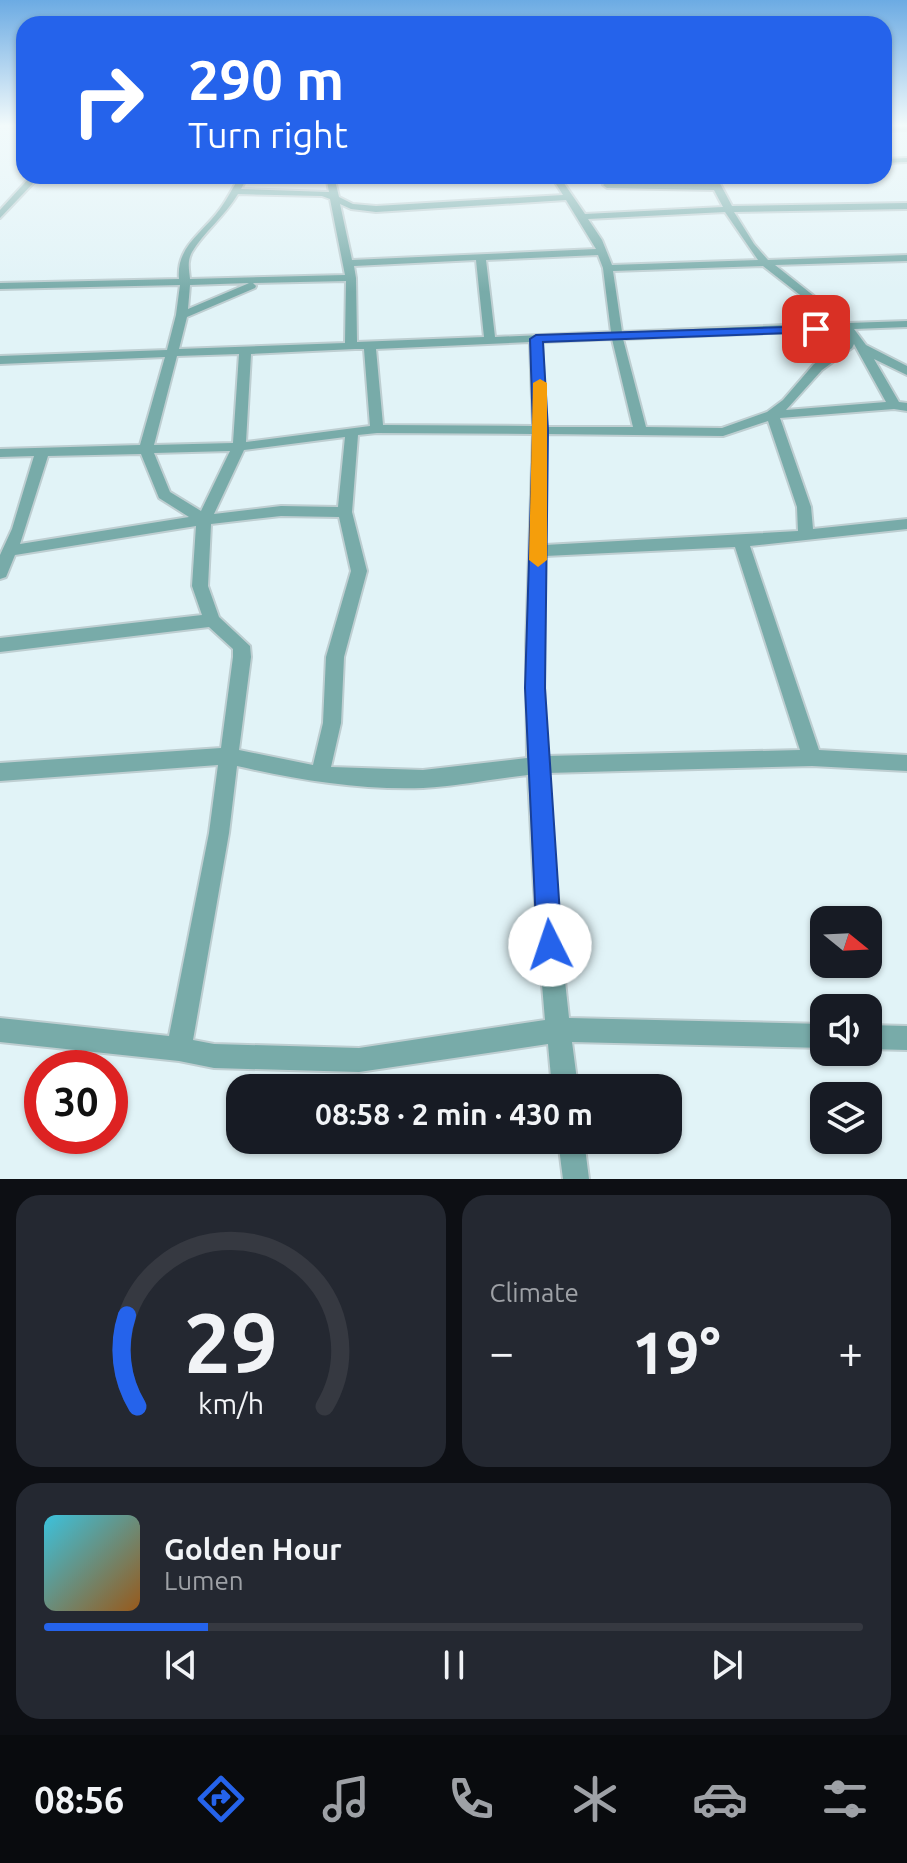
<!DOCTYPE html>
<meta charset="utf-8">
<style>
:root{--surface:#171b24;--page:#242831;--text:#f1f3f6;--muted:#9ea1a6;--line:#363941;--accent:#2563eb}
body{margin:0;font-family:Ubuntu,sans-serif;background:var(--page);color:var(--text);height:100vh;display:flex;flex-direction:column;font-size:30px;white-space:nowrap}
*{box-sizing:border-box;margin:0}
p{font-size:26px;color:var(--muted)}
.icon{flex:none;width:44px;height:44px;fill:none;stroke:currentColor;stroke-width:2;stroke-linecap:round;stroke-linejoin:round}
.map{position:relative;height:1179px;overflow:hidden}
.side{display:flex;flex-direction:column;gap:16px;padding:16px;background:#0d0f14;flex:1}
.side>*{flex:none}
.guide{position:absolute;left:16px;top:16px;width:876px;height:168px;border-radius:24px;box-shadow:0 2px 6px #0004;background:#2563eb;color:#fff;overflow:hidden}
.needle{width:52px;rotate:108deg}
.controls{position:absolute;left:810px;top:906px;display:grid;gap:16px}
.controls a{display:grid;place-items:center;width:72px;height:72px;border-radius:16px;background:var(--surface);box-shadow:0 2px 6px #0004;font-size:40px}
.speed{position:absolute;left:24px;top:1050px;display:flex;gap:16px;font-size:40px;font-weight:700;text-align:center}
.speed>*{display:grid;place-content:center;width:104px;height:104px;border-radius:50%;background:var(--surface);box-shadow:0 2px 6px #0004;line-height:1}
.speed .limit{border:12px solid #d22;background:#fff;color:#111}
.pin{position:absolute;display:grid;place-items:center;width:68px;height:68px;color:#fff;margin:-34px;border-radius:16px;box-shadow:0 4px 12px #0006}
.me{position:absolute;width:88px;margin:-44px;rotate:356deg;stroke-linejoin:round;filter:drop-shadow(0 0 6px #0008)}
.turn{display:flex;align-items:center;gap:28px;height:168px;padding:0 40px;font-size:36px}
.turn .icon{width:104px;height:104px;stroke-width:2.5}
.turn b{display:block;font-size:56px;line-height:68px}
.big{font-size:60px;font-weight:600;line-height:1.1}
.side .widget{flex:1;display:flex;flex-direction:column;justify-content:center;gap:12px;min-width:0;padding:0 28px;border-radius:24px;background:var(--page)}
.side .dial{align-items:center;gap:0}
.dial svg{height:208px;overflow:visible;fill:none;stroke:var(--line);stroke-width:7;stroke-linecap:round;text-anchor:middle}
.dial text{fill:var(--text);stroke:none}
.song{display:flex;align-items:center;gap:24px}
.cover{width:96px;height:96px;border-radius:12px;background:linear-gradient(135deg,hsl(190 70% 55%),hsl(30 70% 35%))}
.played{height:8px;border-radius:4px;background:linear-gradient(90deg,var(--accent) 20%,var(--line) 20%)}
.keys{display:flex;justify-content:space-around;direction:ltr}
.heat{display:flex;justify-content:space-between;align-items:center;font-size:44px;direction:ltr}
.side .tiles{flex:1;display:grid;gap:16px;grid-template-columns:1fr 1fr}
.widget:last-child{grid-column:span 2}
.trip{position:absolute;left:226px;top:1074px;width:456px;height:80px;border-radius:24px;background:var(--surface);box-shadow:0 2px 6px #0004;font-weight:600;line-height:80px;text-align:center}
.menu{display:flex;height:128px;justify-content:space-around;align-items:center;background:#090b0e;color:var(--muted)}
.menu .icon{width:56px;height:56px}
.menu .selected{color:var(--accent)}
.menu b{font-size:36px;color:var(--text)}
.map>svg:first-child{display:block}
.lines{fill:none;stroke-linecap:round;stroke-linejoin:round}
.minor-casing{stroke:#beced1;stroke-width:4}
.minor{fill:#78aba9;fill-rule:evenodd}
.route{fill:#2563eb;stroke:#184099;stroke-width:2}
.slow{fill:#f59e0b}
</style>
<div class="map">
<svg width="907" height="1179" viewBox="0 0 907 1179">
<rect width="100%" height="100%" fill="#e1f3f7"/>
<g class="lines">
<g class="minor-casing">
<g id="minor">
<path d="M884,127H907V130L884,131Z"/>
<path d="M907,158V162L884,163V159Z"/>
<path d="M31,176H40L0,218V210Z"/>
<path d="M240,176H248L241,189L329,192L326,176H334L339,197L353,204L376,206L563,195L551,176H559L585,214L723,207L714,190L607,188L603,185L607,182L712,184L708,176H716L732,206L907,203V209L734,212L754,244L768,260L907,255V261L775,265L848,323L907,321V327L854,329L866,345L907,366V375L874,359L899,402L907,403V411L894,409L780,418L811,507L813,529L907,519V529L750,546L819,750L907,755V771L812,766L547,773L555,889L569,1018L824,1024V1048L572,1042L578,1088H552L548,1044L359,1072L214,1068L179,1061L0,1042V1018L169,1036L209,833L218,765L0,781V763L221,748L233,657V649L209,627L0,652V638L202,615L192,586L196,526L15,555L6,577L0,579V555L12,529L34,456L0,457V449L140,445L165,357L0,364V356L167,350L176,315L180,285L0,289V283L179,279C176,246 203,233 220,209C228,198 233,187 240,176ZM238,194L322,196L330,199L345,275L190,279C189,269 187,261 192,252C203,233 225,216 238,194ZM566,200L596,249L352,260L340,204L351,209L376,212ZM725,212L758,260L612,265L602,240L588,219ZM598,255L603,268L611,332L495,337L486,260ZM476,260L484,337L357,342L356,278L354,266ZM763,266L836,323L622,332L613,271ZM346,281L345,343L179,349L187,317L255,288L256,286L253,283ZM249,283L247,284L188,309L190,285ZM841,330L842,345L814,364L783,400L767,412L722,428L646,427L623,339ZM612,339L633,427H546L542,342ZM530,342L533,426L383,425L376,349ZM854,344L886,402L786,410L822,370L852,348ZM355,349H364L370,426L246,442L251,354ZM239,354L233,443L154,445L177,356ZM768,421L797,507L798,531L545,545L546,434L723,436ZM377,433L533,434L526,646L527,758L423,770L331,767L341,723L344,657L367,571L352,512L358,435ZM345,437L338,507L281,506L214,514L244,450ZM230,451L201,511L170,492L154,453ZM141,454L159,498L189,517L20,544L48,456ZM281,516L339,517L351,571L326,657L323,723L313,765L239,750L251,657L250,646L219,617L208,586L211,524ZM735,547L800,750L546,756L543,646L545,556ZM237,766C299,780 359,790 423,788C458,786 493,779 528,775L534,889L545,1020L359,1048L214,1044L193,1040L229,833Z"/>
<path d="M868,1025L907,1026V1050L868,1049Z"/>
<path d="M558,1140H584L589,1179H563Z"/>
</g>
</g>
<use href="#minor" class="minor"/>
</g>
<linearGradient id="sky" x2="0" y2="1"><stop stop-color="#6cabe3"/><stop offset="0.43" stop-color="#f2fafb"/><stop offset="1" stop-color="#f2fafb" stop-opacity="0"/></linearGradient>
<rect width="907" height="292" fill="url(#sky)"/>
<path class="route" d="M816,326L821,327V332L543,342L548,430L545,688L562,945L559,954L550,958L541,954L537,945L525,688L533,430L530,339L536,335Z"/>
<path class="slow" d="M540,379L547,383V560L538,567L529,560L533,383Z"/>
</svg>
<div class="controls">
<a><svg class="needle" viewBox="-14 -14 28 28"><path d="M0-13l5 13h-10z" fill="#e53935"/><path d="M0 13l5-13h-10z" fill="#9ea1a6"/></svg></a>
<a><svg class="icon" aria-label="sound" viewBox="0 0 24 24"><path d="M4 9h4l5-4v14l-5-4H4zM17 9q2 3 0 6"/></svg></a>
<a><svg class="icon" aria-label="layers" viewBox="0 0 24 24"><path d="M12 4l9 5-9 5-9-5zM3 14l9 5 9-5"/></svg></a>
</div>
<div class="speed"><div class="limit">30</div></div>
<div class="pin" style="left:816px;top:329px;background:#d93025"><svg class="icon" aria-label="arrive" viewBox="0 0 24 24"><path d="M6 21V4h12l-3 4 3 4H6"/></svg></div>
<svg class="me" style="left:550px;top:945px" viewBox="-20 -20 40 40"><circle r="19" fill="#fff"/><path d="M0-13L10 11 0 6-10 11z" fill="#2563eb"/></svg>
<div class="trip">08:58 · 2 min · 430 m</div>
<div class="guide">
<div class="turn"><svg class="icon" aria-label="right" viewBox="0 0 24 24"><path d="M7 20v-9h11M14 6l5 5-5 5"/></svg><div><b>290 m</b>Turn right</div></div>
</div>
</div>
<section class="side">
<div class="tiles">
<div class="widget dial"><svg viewBox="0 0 100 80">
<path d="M14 69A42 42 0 1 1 86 69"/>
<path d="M14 69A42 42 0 0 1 10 34" stroke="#2563eb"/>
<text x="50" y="56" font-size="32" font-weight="700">29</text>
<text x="50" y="72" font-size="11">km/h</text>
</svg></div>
<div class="widget"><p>Climate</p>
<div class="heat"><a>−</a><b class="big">19°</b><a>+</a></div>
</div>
<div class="widget">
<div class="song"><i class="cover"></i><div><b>Golden Hour</b><p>Lumen</p></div></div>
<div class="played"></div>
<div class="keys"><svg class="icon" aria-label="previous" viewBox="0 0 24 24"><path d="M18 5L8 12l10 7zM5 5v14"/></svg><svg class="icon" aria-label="pause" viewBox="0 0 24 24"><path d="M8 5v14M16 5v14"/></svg><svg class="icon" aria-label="next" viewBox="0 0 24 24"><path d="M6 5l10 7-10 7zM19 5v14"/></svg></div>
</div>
</div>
</section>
<nav class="menu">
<b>08:56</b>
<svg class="icon selected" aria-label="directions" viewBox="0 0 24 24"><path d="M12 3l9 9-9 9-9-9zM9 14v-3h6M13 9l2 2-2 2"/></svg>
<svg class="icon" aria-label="music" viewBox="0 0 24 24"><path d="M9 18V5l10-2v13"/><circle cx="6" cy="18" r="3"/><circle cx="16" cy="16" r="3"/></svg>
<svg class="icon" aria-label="phone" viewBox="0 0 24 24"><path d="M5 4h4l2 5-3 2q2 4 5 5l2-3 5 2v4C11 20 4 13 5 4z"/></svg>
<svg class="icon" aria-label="climate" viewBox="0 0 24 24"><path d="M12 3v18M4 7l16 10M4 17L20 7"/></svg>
<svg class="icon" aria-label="car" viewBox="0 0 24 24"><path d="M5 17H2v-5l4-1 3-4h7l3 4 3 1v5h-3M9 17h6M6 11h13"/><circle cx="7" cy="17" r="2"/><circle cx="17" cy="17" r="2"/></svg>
<svg class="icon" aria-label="filters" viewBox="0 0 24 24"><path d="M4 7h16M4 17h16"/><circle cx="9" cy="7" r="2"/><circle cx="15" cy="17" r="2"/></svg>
</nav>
